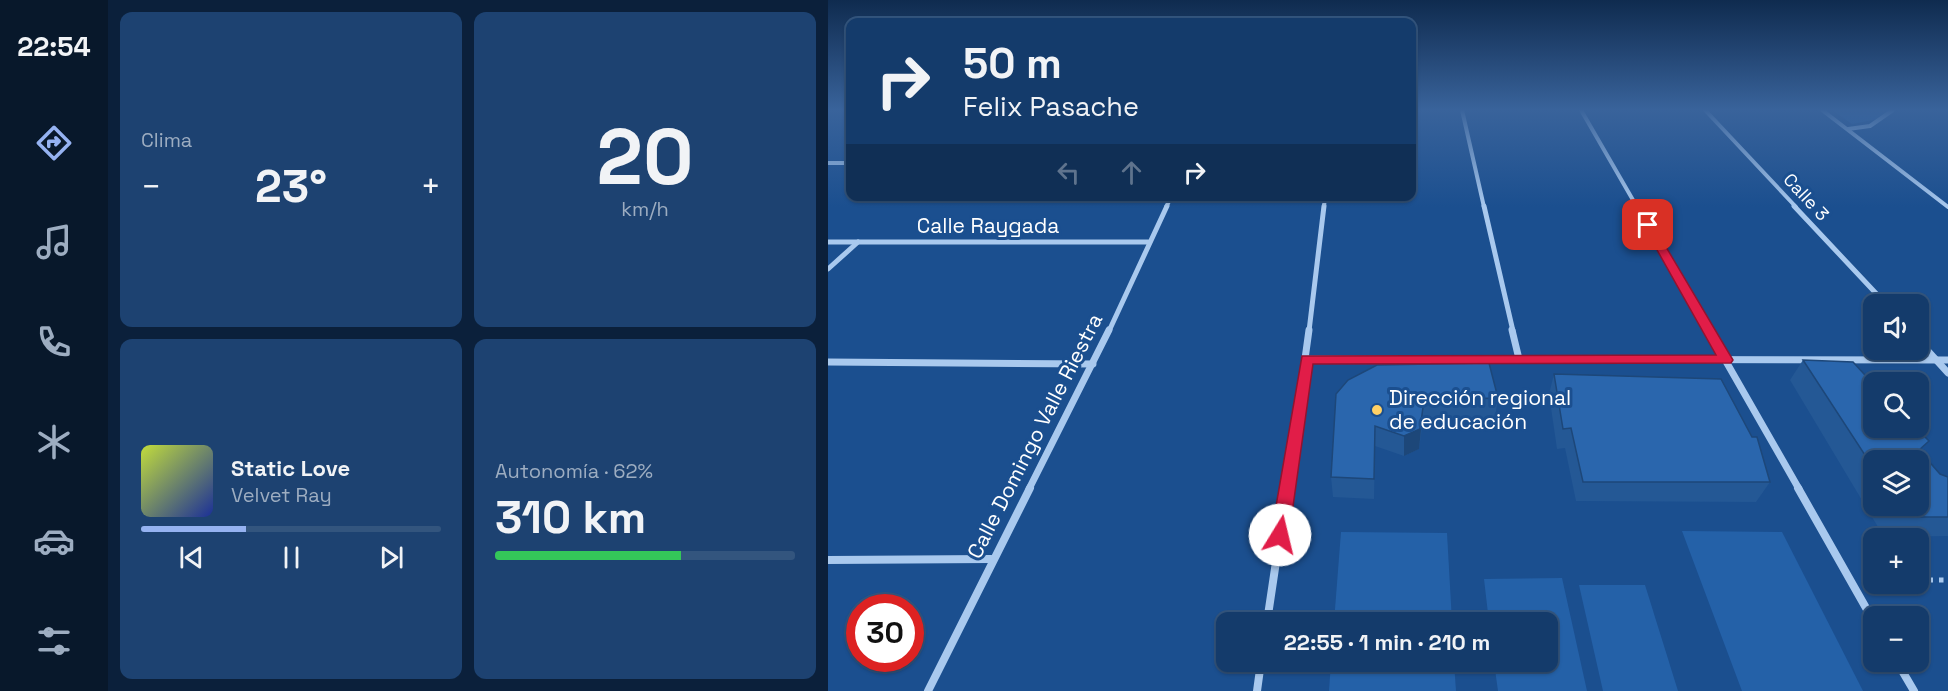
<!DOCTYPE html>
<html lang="es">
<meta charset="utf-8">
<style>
:root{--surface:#143b6b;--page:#1d4271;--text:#f1f3f6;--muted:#9dadc1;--line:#33557e;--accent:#95b2f1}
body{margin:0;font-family:"Space Grotesk",sans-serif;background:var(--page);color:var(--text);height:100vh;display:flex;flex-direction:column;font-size:22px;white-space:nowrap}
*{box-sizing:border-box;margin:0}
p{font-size:20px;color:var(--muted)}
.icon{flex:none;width:33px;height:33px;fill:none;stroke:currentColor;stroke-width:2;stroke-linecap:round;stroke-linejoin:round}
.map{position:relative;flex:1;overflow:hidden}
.sheet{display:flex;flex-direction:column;gap:12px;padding:12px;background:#0b203b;width:720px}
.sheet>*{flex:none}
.hud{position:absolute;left:18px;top:18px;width:570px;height:183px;border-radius:12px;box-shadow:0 2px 4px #0004,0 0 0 2px var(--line);background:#143b6b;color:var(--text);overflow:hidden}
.fabs{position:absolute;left:1035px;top:294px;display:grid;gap:12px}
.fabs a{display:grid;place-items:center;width:66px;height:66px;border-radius:12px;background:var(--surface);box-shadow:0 2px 4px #0004,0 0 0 2px var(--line);font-size:30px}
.speed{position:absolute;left:18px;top:594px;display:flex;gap:12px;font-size:30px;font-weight:700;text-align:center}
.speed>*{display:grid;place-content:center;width:78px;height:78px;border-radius:50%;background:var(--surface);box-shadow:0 2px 4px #0004,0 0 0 2px var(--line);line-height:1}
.speed .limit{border:9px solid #d22;background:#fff;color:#111}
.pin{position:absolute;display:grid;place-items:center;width:51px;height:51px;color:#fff;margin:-26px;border-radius:12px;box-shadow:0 3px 9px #0006}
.me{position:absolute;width:66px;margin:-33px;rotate:9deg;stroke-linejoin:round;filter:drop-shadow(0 0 4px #0008)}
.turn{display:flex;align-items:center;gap:21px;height:126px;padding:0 18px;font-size:27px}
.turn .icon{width:78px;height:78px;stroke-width:2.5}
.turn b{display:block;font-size:42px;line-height:51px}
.lanes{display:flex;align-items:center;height:57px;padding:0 18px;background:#0003;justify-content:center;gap:30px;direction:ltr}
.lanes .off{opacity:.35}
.big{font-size:45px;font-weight:600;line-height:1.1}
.sheet .widget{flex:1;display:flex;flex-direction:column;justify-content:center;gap:9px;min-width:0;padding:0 21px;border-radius:12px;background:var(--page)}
.sheet .dial{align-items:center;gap:0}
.dial b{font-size:78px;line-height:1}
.song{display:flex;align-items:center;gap:18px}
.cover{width:72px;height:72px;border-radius:9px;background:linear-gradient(135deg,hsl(70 70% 55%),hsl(230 70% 35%))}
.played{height:6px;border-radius:3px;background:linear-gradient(90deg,var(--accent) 35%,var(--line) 35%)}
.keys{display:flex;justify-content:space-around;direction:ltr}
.heat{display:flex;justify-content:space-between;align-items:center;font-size:33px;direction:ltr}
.charge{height:9px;border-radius:4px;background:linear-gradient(90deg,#34c759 62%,var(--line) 0)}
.sheet .tiles{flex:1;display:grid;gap:12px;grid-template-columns:repeat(2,1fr)}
.trip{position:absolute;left:388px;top:612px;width:342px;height:60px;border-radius:12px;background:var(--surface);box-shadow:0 2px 4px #0004,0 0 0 2px var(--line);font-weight:600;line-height:60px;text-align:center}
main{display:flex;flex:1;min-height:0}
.dock{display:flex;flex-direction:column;width:108px;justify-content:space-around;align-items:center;background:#08182b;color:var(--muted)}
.dock .icon{width:42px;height:42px}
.dock .active{color:var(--accent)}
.dock b{font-size:27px;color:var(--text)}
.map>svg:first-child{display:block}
.green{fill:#2461a8}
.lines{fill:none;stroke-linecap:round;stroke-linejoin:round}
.path{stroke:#a9c9ee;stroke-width:5;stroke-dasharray:4.5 6;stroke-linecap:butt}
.street-far3{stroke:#a9c9ee;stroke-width:4}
.street-far2{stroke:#a9c9ee;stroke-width:5}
.street-far1{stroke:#a9c9ee;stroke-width:7}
.street{stroke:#a9c9ee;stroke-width:8}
.wall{fill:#245895;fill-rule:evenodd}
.shaded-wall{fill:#1d4779}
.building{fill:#2a66ad;stroke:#1d4779;stroke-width:1.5}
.route{fill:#e11d48;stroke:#92132f;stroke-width:1.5}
.poi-dot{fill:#ffd166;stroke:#1b4f8f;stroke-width:2}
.labels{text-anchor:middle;stroke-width:6;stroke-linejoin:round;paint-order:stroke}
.far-street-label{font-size:18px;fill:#fff;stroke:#1b4f8f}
.street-label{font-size:21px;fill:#fff;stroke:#1b4f8f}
.poi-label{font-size:21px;fill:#fff;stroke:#1b4f8f;text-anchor:start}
</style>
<main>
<nav class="dock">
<b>22:54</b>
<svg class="icon active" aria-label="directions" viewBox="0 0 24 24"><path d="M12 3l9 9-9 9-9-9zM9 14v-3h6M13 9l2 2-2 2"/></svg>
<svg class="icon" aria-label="music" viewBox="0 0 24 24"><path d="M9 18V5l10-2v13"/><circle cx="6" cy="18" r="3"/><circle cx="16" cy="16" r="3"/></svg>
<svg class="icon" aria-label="phone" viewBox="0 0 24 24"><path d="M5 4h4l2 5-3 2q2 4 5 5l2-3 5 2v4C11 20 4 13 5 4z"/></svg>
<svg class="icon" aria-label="climate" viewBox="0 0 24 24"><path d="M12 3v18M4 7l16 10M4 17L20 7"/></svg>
<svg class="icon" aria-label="car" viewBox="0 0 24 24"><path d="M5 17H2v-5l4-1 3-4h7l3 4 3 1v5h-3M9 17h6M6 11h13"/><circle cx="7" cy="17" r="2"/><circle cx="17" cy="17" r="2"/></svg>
<svg class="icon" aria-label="filters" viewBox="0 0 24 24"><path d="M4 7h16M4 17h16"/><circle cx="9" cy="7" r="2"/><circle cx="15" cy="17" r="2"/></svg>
</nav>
<section class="sheet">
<div class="tiles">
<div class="widget"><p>Clima</p>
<div class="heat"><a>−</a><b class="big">23°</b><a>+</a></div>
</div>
<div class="widget dial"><b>20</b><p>km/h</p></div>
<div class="widget">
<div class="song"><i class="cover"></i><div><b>Static Love</b><p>Velvet Ray</p></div></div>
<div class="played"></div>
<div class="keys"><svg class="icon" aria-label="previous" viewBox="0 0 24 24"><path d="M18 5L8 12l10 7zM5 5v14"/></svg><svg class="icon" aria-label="pause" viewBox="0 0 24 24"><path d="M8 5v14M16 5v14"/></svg><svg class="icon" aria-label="next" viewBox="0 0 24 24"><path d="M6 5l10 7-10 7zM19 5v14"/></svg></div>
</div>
<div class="widget"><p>Autonomía · 62%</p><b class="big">310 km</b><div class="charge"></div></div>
</div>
</section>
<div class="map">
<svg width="1120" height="691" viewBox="0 0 1120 691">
<rect width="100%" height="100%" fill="#1b4f8f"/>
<g class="green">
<path d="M1004,110H1062L1050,119L1024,124Z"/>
<path d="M854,531L954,532L1035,691H914Z"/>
<path d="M513,532L619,533L624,622H506Z"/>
<path d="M734,578L759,691H670L666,662H720V622H661L656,579Z"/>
<path d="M751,585H817L850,691H775Z"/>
<path d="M503,662H626L628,691H501Z"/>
</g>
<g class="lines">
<path class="path" d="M1090,580H1120"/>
<g class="street-far3">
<path d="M634,110L656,207"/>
<path d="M753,110L809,207"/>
<path d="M877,110L968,207"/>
<path d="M994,110L1120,207"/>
<path d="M1020,129L1042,126L1065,110"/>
<path d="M0,163H22"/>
<path d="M338,207L344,196"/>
<path d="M496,207L497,196"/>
</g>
<g class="street-far2">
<path d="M656,206L685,331"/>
<path d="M809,206L881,331"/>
<path d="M966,206L1058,304"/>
<path d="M0,242H320"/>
<path d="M0,269L30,242"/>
<path d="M281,331L339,206"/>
<path d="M481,331L496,206"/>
</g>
<g class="street-far1">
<path d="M684,330L691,359"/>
<path d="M880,330L971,489"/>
<path d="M1090,340L1120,373"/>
<path d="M478,359L1120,360"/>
<path d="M0,362L265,364"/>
<path d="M201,489L281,330"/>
<path d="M459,489L481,330"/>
</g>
<g class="street">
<path d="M970,488L1046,622"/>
<path d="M0,560L163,559"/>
<path d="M439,622L459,488"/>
<path d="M1069,662L1086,691"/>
<path d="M100,691L202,488"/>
<path d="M429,691L433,662"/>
</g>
</g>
<g class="wall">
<path d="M975,360L1046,428L1092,451L1112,474L1120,477V536L1056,537L962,380ZM1046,460L1090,506H1046Z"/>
<path d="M726,374L942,482L928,502L748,501L737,448L729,449L721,394Z"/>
<path d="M520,380L670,398L667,418L595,420L591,449L576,456L547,446L546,499L505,497L503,477Z"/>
</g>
<path class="shaded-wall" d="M596,400L591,449L576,456V436Z"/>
<g class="building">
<path d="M975,360L1025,362L1037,375L1053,381L1054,382H1046V428H1088L1101,441L1091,450L1112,474L1120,477V517H1076L1069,506H1090V460H1046V469Z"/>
<path d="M661,363L670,398L596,400L592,429L576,436L547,426L546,479L503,477L508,394L520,380L549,365Z"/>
<path d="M726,374L893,379L924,437H929L942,482H755L743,428L735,429Z"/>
</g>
<linearGradient id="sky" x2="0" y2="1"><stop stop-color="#0f2b4f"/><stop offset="0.53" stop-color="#39639b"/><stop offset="1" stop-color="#39639b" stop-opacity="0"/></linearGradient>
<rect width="1120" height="207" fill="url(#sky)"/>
<path class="route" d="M820,222L825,225L905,360L903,363L485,364L461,535L459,541L452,543L446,541L443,535L474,356L888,355L815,225Z"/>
<circle class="poi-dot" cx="549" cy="410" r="6"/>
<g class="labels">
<g class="far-street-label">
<text transform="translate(978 197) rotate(47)" y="6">Calle 3</text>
</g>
<g class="street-label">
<text x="160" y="233">Calle Raygada</text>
<text transform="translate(207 436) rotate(-63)" y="7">Calle Domingo Valle Riestra</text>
</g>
<g class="poi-label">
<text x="561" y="405">Dirección regional<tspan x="561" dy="24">de educación</tspan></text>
</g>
</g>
</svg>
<div class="fabs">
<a><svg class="icon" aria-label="sound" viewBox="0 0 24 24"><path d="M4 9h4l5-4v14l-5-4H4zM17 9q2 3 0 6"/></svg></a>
<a><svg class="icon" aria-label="search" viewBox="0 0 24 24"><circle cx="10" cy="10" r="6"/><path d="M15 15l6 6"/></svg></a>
<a><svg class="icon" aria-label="layers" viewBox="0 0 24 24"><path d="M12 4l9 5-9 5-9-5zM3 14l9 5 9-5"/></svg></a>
<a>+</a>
<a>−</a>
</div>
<div class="speed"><div class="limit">30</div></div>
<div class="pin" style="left:820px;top:225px;background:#d93025"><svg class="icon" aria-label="arrive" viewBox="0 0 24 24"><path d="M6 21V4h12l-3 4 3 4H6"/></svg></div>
<svg class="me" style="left:452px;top:535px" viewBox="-20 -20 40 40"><circle r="19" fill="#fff"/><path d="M0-13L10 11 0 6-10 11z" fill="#e11d48"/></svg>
<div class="trip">22:55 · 1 min · 210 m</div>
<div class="hud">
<div class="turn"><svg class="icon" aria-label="right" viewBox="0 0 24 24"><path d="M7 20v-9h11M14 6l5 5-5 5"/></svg><div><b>50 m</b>Felix Pasache</div></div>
<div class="lanes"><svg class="icon off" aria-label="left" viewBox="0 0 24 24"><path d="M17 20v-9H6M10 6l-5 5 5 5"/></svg><svg class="icon off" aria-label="ahead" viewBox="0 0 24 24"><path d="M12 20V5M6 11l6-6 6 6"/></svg><svg class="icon" aria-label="right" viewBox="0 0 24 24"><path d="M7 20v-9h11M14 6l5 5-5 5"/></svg></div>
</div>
</div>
</main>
